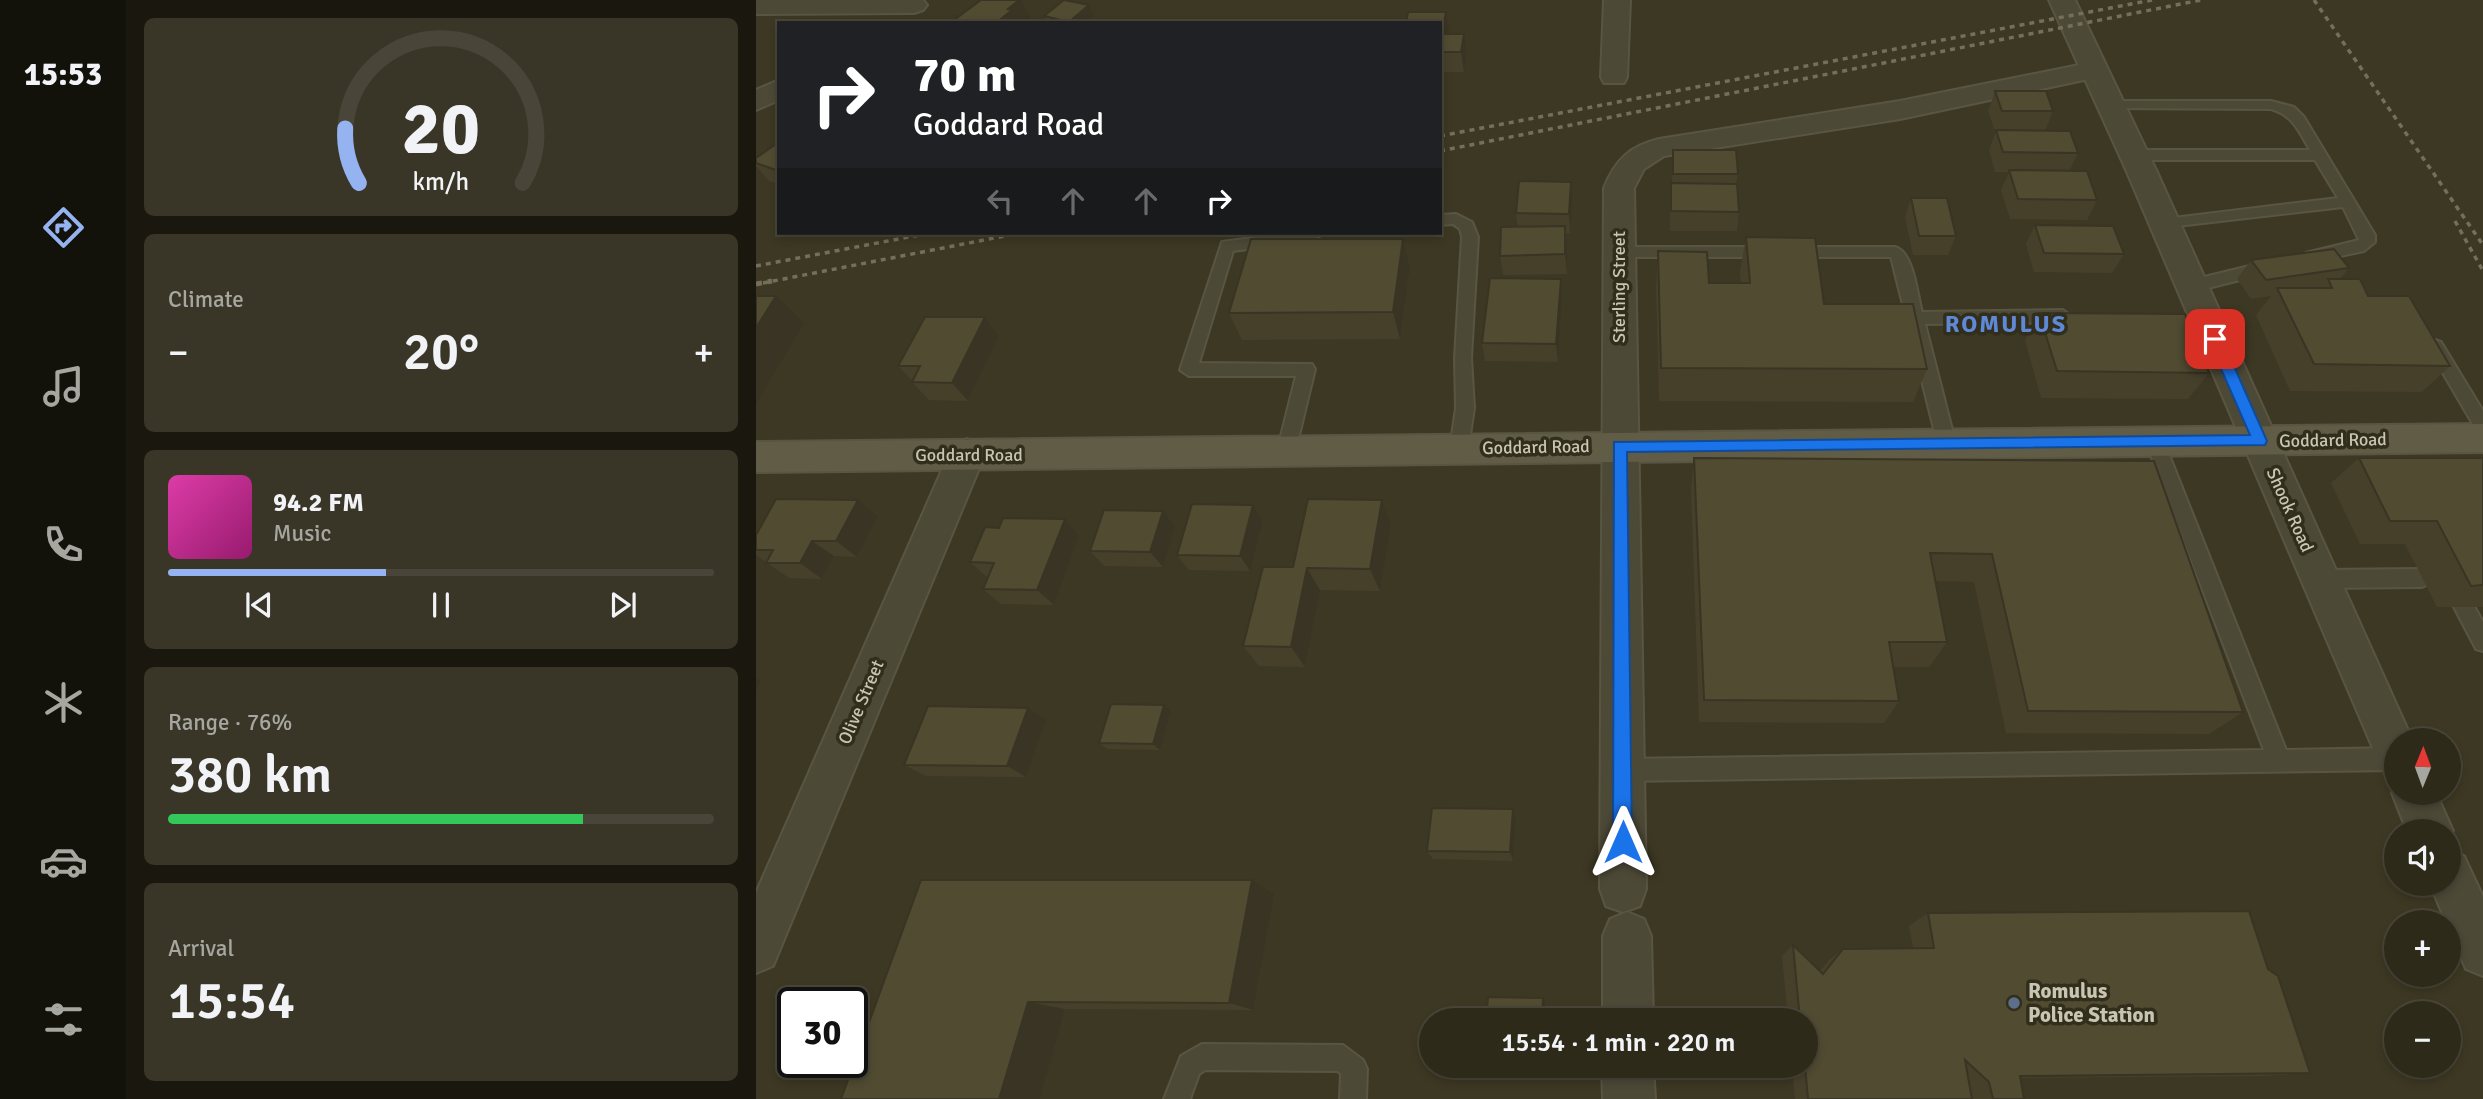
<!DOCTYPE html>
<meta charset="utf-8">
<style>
:root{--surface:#2e2a1a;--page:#3a3627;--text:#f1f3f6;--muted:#a7a7a2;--line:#494639;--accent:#95b2f1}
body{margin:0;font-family:Signika,sans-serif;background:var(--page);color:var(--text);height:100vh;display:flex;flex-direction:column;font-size:26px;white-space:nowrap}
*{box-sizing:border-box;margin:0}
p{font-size:23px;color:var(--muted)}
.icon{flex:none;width:38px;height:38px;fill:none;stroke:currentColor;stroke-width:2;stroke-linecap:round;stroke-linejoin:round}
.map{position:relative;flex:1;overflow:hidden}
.sheet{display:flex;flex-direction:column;gap:18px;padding:18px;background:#19170e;width:630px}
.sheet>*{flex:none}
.top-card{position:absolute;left:21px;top:21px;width:665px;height:214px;border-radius:0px;box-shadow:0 4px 10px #0003,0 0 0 2px var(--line);background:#202124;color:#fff;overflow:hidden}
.needle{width:46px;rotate:1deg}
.tools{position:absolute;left:1628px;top:728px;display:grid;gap:14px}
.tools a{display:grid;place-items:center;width:77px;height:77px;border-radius:50%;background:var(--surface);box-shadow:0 4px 10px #0003,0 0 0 2px var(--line);font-size:35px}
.speed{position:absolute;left:21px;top:987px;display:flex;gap:14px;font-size:35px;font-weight:700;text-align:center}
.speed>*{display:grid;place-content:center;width:91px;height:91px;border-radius:50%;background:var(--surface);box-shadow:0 4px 10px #0003,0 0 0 2px var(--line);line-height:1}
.speed .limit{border:4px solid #111;border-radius:10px;background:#fff;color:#111}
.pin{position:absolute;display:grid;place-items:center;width:60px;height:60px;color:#fff;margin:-30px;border-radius:14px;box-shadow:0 4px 10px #0006}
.me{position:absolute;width:77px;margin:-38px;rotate:0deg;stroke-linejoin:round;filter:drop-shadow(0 0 5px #0008)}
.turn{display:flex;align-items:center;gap:24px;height:147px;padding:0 21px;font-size:32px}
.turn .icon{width:91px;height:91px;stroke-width:2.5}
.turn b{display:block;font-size:49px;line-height:60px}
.lanes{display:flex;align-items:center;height:66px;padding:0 21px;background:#0003;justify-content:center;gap:35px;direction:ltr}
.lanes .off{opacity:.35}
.big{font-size:52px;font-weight:600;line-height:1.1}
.sheet .widget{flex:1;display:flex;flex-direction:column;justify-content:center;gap:10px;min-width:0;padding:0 24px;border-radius:10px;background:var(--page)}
.sheet .dial{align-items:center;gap:0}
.dial svg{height:182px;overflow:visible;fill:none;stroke:var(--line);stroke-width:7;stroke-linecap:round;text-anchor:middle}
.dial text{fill:var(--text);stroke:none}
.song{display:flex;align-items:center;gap:21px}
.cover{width:84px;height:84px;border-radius:10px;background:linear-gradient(135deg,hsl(320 70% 55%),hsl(320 70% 35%))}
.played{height:7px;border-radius:4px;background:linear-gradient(90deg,var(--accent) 40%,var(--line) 40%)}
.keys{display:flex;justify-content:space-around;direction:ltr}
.heat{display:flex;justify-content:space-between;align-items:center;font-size:38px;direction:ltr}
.charge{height:10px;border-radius:5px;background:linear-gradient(90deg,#34c759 76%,var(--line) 0)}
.trip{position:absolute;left:663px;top:1008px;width:399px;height:70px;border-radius:35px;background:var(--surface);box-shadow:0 4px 10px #0003,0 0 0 2px var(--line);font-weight:600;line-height:70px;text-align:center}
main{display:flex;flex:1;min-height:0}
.menu{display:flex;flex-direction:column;width:126px;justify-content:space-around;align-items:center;background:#12110a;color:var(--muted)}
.menu .icon{width:49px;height:49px}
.menu .active{color:var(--accent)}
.menu b{font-size:32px;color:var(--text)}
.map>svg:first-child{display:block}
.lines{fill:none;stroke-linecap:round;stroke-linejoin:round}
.service-casing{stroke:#595543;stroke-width:4}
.minor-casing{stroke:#595543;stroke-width:4}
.tertiary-casing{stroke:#595543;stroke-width:4}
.secondary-casing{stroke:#595543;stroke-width:4}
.service{fill:#4d4937;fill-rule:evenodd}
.minor{fill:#4d4937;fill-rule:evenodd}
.tertiary{fill:#4d4937;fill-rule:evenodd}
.secondary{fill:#605c45;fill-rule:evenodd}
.rail-far1{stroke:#756f59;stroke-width:3.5;stroke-dasharray:5 5;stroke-linecap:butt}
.rail{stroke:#756f59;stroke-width:5;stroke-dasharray:6 6;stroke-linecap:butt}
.wall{fill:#46402b}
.shaded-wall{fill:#393423}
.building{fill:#514b32;stroke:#393423;stroke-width:2}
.route{fill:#1a73e8;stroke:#114b97;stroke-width:2}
.service-dot{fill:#5c6f8a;stroke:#322e1c;stroke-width:2.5}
.labels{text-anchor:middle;stroke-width:7;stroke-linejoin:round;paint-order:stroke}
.street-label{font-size:18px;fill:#c9c5b3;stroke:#322e1c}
.near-poi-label{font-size:21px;font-weight:bold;fill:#c9c5b3;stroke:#322e1c;text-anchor:start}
.district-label{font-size:24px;font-weight:bold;letter-spacing:2px;fill:#5f89d7;stroke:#322e1c}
</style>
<main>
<nav class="menu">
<b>15:53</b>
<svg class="icon active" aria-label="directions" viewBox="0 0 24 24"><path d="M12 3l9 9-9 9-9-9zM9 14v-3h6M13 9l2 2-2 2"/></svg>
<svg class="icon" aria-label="music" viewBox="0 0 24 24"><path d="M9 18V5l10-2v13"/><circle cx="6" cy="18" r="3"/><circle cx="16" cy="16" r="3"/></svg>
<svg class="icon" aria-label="phone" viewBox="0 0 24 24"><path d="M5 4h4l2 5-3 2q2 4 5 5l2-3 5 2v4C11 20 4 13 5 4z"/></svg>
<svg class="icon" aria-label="climate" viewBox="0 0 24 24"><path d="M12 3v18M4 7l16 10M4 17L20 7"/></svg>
<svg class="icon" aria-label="car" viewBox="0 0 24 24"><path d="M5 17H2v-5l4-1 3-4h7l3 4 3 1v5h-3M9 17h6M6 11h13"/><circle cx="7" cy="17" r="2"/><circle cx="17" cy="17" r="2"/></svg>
<svg class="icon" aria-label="filters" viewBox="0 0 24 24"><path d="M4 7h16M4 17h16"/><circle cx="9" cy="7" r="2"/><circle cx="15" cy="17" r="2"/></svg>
</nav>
<section class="sheet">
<div class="widget dial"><svg viewBox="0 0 100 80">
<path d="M14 69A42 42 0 1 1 86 69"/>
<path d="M14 69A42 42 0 0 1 8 45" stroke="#95b2f1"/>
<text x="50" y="56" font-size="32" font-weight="700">20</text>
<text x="50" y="72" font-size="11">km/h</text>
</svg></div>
<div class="widget"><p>Climate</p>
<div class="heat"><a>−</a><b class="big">20°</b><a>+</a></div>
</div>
<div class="widget">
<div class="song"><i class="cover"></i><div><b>94.2 FM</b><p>Music</p></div></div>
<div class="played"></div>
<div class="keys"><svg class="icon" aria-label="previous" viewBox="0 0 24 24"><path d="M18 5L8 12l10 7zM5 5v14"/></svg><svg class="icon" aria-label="pause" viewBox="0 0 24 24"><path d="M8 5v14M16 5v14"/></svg><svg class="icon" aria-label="next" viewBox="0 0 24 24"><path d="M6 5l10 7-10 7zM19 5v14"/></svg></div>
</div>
<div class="widget"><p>Range · 76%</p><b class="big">380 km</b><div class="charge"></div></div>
<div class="widget"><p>Arrival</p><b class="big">15:54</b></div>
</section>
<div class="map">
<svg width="1727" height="1099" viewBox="0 0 1727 1099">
<rect width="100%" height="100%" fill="#3d3823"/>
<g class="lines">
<g class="service-casing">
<g id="service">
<path d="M1354,101H1515L1538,107L1548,117L1619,235V242L1608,251L1556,262L1550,261V253L1603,240L1587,207L1404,228L1401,224L1409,219L1582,198L1559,160H1378L1371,155L1378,150H1554C1543,132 1537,115 1515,109L1349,108V102Z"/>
<path d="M700,214L716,222L722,237L715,358L718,408L712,449L703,456L694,449L700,408L699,358L706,237L704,229L697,224L684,225V215Z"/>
<path d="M533,233L565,235L557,240L477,251L443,363L556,364L559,369L539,452L530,459L521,452L540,376H433L424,370L466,242Z"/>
<path d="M863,247H1139C1158,252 1161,295 1166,312L1307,310L1315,316L1307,322L1169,324L1200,445L1191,452L1182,445L1135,257H863L855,252Z"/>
<path d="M1510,262L1518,268L1516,272L1436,292L1428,286L1436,280Z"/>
<path d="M1679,340L1685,342L1727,411V433L1721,431L1671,346Z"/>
<path d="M1399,435L1408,442L1530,750L1640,748V770L867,781L859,778L856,770L859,762L867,759L1508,750L1390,442Z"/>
<path d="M1666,569L1673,572L1676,578L1673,584L1666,587L1564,588L1557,585L1554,579L1557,573L1564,570Z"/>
<path d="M1708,598L1715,601L1727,622V651L1720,649L1698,607L1701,601Z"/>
<path d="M446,1044L587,1045L607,1060L611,1069L610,1099H584L585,1074L582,1071L449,1070L443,1074L434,1099H408L425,1056Z"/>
</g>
</g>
<g class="minor-casing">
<g id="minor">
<path d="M0,0H167L171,5L167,10L158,13L0,14Z"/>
<path d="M848,0H874L871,77L868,83H848L845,77Z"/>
<path d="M1338,62L1347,64L1351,70L1347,76L1144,119L908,156L888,169L878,188L890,889L884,906L867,912L850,906L844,889L848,188C859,160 874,146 903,139L1144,101Z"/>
<path d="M23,80V100L0,110V90Z"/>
<path d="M871,912L888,919L895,936L897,1020H847V936L854,919Z"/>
<path d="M846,1066H897L899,1099H847Z"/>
</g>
</g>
<g class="tertiary-casing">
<g id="tertiary">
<path d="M1293,0H1319L1401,172L1655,737L1657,740H1640V773L1625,767L1371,172Z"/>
<path d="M211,439L224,444L229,454L17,966L0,973V893L193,454L198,444Z"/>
<path d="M1640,783V793H1680L1697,831L1692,842V831H1651L1636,793Z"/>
<path d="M1692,849L1708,856L1727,897V976L1710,969L1674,884H1692Z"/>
</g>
</g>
<g class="secondary-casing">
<path id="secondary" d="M1727,424V452L0,472V442Z"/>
</g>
<use href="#service" class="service"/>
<use href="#minor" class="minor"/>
<use href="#tertiary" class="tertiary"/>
<use href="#secondary" class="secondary"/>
<g class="rail-far1">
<path d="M1558,0L1727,245"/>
<path d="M684,136L1396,0"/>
<path d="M684,151L1445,0"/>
<path d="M1699,221L1727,271"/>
<path d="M0,266L174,233"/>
<path d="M7,283L264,233"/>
</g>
<path class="rail" d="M0,284L16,281"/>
</g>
<g class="wall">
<path d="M333,5L338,16L329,23H291L288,16Z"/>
<path d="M690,12L693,34H708L711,54L708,72H684V23Z"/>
<path d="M1239,91L1297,111L1289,131L1322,153L1313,171L1341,200L1331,220L1254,219L1245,190L1253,172H1239L1233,150L1240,131H1239L1232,111Z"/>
<path d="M23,142V184L13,181L0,166V158Z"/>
<path d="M917,150L982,174L980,184L983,212L981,231H914V203L915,183H916Z"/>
<path d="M1155,198L1200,236L1192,255H1157L1149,217Z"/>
<path d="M816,201L814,233H810L811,274L747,275L744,256L762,227L760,213Z"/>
<path d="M1279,225L1368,254L1356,273L1278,272L1270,244Z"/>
<path d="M990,237L1068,304L1171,369L1157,402L903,401L900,287L902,251L953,283H985L984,272Z"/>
<path d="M647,239L654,267L644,339L486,340L473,313Z"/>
<path d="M1495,260L1593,268L1584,279L1612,296L1694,366L1666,392L1534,391L1500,315L1515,296L1495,299L1481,279Z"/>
<path d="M806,298L802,362L729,361L726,343Z"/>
<path d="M1283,313L1453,373L1432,399L1285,398L1269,340Z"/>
<path d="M229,317L243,336L212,401L173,400L156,382L157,381L142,366Z"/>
<path d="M938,458L1398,461L1487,712L1453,734L1250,733L1218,582L1179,581L1191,642L1173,667H1137L1143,701L1128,723L943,722L935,489Z"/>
<path d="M1603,458H1727V607H1681L1649,544H1604L1575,483Z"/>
<path d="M102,500L122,516L101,557L78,556L66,579L33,578L0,555V535Z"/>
<path d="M626,500L635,524L624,591L564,590L549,667L503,666L487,646L537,567Z"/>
<path d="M497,505L507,521L494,571L433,570L421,555Z"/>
<path d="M309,519L323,535L298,605L245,604L227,589L232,578L214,562Z"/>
<path d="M419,527L407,567L348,566L334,551Z"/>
<path d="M415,711L404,750L351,749L343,743Z"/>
<path d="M290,720L270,777L170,776L148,765Z"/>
<path d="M757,809L760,819L757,861L677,859L671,851Z"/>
<path d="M165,880L518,895L497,1010L309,1009L284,1099H85Z"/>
<path d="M1172,913L1512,969L1554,1073L1509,1076L1264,1078L1268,1099H1039L1036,1066H1050V1020H1032L1026,956L1037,945L1064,971L1073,960L1087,949L1157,948L1153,926Z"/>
</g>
<g class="shaded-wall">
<path d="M263,0H265L275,19L271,23H240L252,9Z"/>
<path d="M333,5L338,16L329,23H313Z"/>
<path d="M690,12L693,32L689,54L686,34Z"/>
<path d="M708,34L711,54L708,72L705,52Z"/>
<path d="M815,182L816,201L814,233L813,214Z"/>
<path d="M809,226L811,246V274L809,254Z"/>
<path d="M647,239L654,267L644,339L637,312Z"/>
<path d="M805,279L806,298L802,362L800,344Z"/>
<path d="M20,296L48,323L0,404V328Z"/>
<path d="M229,317L243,336L212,401L196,383Z"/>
<path d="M102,500L122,516L101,557L80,541Z"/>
<path d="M626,500L635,524L624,591L614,569Z"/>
<path d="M497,505L507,521L494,571L484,556Z"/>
<path d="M407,511L419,527L407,567L394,552Z"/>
<path d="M309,519L323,535L298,605L281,590Z"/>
<path d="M56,541L78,556L66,579L44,563Z"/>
<path d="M551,568L564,590L549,667L535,647Z"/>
<path d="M0,678L5,681L0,690Z"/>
<path d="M408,705L415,711L404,750L397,744Z"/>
<path d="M272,708L290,720L270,777L251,766Z"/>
<path d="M757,809L760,819L757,861L754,852Z"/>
<path d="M496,880L518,895L497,1010L473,1003Z"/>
<path d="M787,998L789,1000L787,1020H786Z"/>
<path d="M272,1002L309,1009L284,1099H243Z"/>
</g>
<g class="building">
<path d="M225,0H263L252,9L256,10L240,23H194Z"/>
<path d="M308,0L333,5L313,22L288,16Z"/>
<path d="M652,12H690L686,34H708L705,52H684V23H650Z"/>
<path d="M1239,91H1290L1297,111H1246Z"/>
<path d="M1240,130L1314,131L1322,153L1247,152Z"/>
<path d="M23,142V171L0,163V158Z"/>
<path d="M917,150H980L982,174H917Z"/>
<path d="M1253,170L1331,171L1341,200L1262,199Z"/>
<path d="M763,181L815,182L813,214L760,213Z"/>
<path d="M915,183L981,184L983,212L915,211Z"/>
<path d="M1155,198H1191L1200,236H1163Z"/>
<path d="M1279,225L1357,226L1368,254L1288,253Z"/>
<path d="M809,226V254L744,256L745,227Z"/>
<path d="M990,237L1059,238L1068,304H1157L1171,369L905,368L902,251L951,252L953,283H994Z"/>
<path d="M495,239H647L637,312L473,313Z"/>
<path d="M1578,249L1593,268L1510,280L1495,260Z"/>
<path d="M734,278L805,279L800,344L726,343Z"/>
<path d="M1572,279H1604L1612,296H1653L1694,366L1558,364L1521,288H1576Z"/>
<path d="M0,296H20L0,328Z"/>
<path d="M1283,313L1429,314L1453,373L1301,371Z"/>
<path d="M169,317H229L196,383L156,382L164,366H142Z"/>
<path d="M938,458L1398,461L1487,712L1272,711L1236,554L1174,553L1191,642H1133L1143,701L948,700Z"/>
<path d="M1603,458H1727V585L1715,586L1681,521H1634Z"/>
<path d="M20,499L102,500L80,541H56L44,563H10L17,550H0V535Z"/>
<path d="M552,499L626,500L614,569L551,568L535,647L487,646L507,567H537Z"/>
<path d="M436,504L497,505L484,556L421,555Z"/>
<path d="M348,510L407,511L394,552L334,551Z"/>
<path d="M247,518L309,519L281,590L227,589L238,563L214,562L229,527L243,528Z"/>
<path d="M355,704L408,705L397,744L343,743Z"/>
<path d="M172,706L272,708L251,766L148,765Z"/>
<path d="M676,808L757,809L754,852L671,851Z"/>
<path d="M165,880H496L473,1003L272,1002L243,1099H85Z"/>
<path d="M1493,911L1512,969L1522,976L1554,1073L1264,1076L1268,1099H1237L1233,1082L1209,1060L1216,1099H1052L1049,1066H1050V1020H1044L1037,945L1067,974L1087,949L1178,948L1172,913Z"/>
<path d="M732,997L787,998L786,1020H730Z"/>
</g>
<path class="route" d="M1459,334L1466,339L1511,441L1509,445L871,452L876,842L873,848L867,851L860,848L857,842L858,442L1494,435L1452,339Z"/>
<circle class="service-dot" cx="1258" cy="1003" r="7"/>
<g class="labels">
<g class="street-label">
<text transform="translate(863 287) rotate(-90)" y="6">Sterling Street</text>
<text transform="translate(1577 440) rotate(-1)" y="6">Goddard Road</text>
<text transform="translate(780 447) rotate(-1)" y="6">Goddard Road</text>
<text x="213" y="461">Goddard Road</text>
<text transform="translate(1534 510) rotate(66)" y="6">Shook Road</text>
<text transform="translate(105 702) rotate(-67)" y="6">Olive Street</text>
</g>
<g class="near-poi-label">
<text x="1272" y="998">Romulus<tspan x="1272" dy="24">Police Station</tspan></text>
</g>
<g class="district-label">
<text x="1250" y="332">ROMULUS</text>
</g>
</g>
</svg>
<div class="tools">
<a><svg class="needle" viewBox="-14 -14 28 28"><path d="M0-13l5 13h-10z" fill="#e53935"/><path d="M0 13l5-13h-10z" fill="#a7a7a2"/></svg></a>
<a><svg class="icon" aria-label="sound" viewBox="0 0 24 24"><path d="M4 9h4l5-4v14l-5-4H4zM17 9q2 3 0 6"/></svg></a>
<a>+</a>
<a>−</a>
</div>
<div class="speed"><div class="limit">30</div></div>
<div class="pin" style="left:1459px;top:339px;background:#d93025"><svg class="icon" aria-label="arrive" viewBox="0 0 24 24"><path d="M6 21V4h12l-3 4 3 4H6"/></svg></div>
<svg class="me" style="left:867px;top:842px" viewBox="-20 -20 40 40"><path d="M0-17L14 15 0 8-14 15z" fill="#1a73e8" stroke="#fff" stroke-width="4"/></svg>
<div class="trip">15:54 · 1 min · 220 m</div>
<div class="top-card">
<div class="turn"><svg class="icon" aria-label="right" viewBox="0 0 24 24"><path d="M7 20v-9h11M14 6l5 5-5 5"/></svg><div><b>70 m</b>Goddard Road</div></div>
<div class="lanes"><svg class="icon off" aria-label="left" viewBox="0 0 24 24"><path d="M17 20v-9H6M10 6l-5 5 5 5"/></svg><svg class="icon off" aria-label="ahead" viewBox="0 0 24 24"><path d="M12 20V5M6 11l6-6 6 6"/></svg><svg class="icon off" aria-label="ahead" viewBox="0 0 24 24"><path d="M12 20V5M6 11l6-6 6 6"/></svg><svg class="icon" aria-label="right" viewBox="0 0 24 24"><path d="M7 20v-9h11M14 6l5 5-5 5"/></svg></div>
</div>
</div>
</main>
